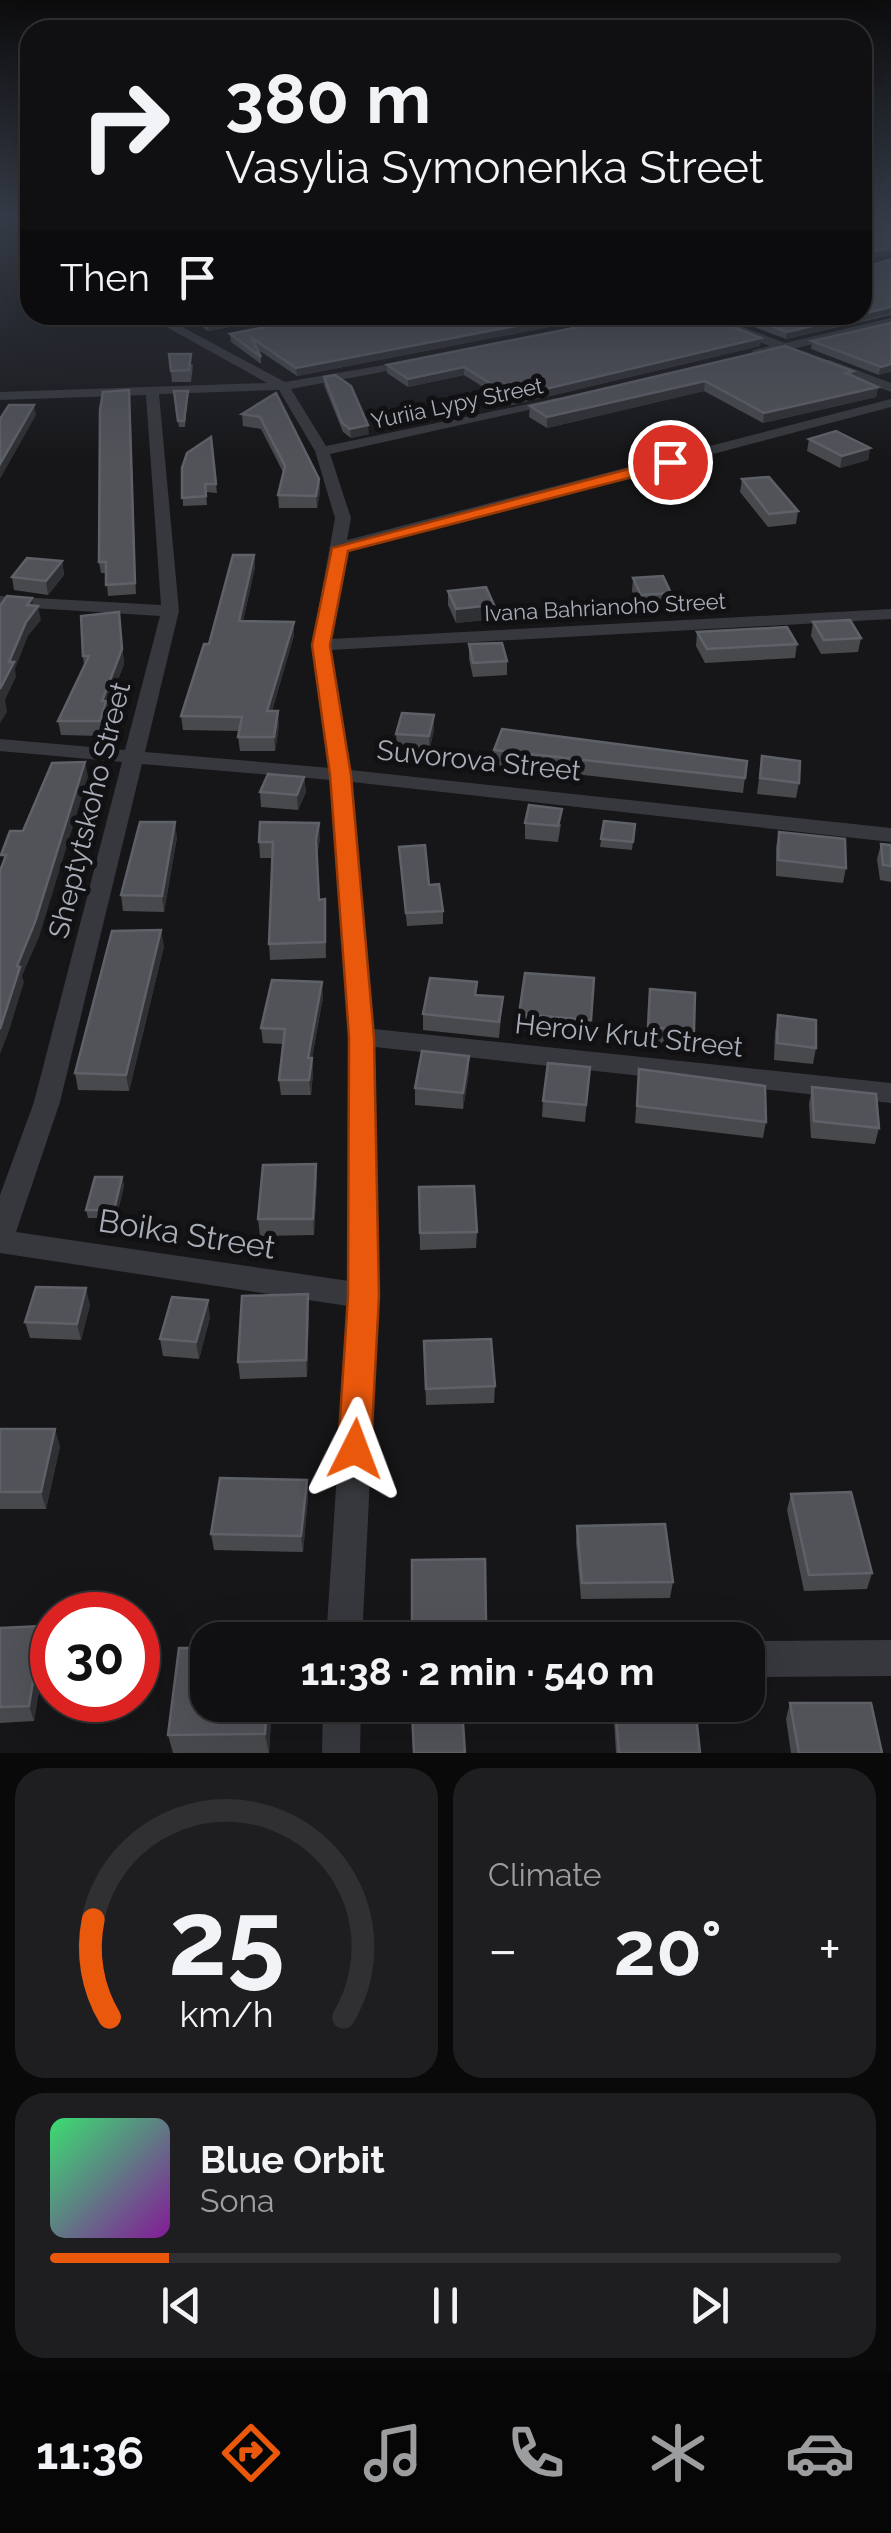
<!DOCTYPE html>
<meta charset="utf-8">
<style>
:root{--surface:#101012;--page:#1e1e20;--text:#f1f3f6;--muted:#9c9d9f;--line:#303032;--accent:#ea580c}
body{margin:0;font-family:Raleway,sans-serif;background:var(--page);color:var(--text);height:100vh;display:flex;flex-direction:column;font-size:38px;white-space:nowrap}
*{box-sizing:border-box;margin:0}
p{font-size:32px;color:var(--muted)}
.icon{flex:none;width:55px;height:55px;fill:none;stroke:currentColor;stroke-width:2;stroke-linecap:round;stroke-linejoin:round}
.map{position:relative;height:1753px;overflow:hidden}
.sheet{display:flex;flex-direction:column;gap:15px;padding:15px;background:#09090a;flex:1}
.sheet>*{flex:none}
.banner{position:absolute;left:20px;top:20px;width:852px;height:305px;border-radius:30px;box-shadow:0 10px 40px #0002,0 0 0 2px var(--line);background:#101012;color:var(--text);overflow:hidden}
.speed{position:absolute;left:30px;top:1592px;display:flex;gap:20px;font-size:50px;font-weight:700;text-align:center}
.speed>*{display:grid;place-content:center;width:130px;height:130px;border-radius:50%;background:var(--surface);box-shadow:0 10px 40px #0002,0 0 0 2px var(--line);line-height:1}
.speed .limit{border:15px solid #d22;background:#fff;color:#111}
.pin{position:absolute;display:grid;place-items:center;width:85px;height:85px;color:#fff;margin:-42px;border:5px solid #fff;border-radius:50%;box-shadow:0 2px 10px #0007}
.me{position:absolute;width:110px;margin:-55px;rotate:3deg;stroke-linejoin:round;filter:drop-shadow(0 0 8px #0008)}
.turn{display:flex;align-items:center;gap:35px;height:210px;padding:0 40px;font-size:45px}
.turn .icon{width:130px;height:130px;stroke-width:2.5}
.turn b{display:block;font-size:70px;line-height:85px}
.then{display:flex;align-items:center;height:95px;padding:0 40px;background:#0003;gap:20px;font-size:38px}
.big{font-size:75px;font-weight:700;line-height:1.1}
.sheet .widget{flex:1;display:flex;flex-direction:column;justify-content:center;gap:15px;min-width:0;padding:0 35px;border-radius:30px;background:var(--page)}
.sheet .dial{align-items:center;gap:0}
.dial svg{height:260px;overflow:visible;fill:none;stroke:var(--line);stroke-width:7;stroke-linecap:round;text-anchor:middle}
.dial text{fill:var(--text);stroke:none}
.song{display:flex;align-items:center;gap:30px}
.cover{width:120px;height:120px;border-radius:15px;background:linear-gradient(135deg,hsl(140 70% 55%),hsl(290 70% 35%))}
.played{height:10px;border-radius:5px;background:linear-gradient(90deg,var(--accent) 15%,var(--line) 15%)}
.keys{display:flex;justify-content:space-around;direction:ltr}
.heat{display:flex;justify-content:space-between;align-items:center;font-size:55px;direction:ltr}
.sheet .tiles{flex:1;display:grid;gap:15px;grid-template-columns:1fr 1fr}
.widget:last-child{grid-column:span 2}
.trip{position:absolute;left:190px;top:1622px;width:575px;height:100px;border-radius:30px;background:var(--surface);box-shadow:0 10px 40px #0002,0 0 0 2px var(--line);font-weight:700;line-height:100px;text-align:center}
.tabs{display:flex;height:160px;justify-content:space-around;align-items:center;background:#060607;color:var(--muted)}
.tabs .icon{width:70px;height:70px}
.tabs .active{color:var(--accent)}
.tabs b{font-size:45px;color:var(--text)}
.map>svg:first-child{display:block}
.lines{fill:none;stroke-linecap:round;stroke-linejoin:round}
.street{fill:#37383d;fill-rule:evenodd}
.wall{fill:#47494d}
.shaded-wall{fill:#2f3033}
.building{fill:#525359;stroke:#5f6168;stroke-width:2.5}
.route{fill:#ea580c;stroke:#983908;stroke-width:2.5}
.labels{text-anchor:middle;stroke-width:10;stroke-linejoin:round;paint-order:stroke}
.far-street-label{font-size:22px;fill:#a8adb8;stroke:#111113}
.street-label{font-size:28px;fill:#a8adb8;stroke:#111113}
.near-street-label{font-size:32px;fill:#a8adb8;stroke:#111113}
</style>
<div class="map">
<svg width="891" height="1753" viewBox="0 0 891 1753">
<rect width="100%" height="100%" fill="#161618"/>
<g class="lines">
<g class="street">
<path d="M862,214L891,221V228L862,218Z"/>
<path d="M145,315H160L285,382L419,359L421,362L414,366L291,389L326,446L557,398L564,402L330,454L351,518L347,540L891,399V407L346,551L331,639L891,609V619L331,650L350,770L891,828V842L352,782L374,1029L891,1083V1103L375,1047L379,1296L362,1640H326L348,1306L0,1253V1195L34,1102L122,762L0,751V739L125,750L160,616L0,606V596L161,605L146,395L0,400V392L267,383ZM279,390L315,451L335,518L312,645L330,768L145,752L179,611L159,394ZM142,764L331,780L349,1037V1281L16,1232L60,1102Z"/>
<path d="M694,315H711L785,343L891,318V326L758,357L752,353L753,350L770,346Z"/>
<path d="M820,360H830L891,383V392L820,366Z"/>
<path d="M891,1640V1676L748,1677V1641Z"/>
<path d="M323,1705H361L360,1753H322Z"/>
</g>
</g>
<g class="wall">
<path d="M891,259V315L786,339L722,315H862L864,268Z"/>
<path d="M187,315H296L208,331Z"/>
<path d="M325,315H611L297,376L257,349L261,357V364L231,342L230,334Z"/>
<path d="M891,323L879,375L811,349L812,341Z"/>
<path d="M761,338L760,346L512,405L464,375L408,387L387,373V365Z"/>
<path d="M785,346L853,371L852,376L878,387L876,397L763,423L704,391L547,428L529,417L530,406Z"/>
<path d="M169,354L193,365L191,382H172Z"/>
<path d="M324,377L369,434L351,438L343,432L324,385Z"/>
<path d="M174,391H188L185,427H179Z"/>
<path d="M276,393L319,479L320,492L317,508H279L278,495L284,474L261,429L243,426L242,414Z"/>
<path d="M130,400L136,594L108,596L106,573H101L99,562Z"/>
<path d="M809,439L870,448L868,460L840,468L807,451Z"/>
<path d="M182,468L216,484L217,493L206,492L207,505L183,506Z"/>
<path d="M742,479L798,511L796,524L768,527L740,492Z"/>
<path d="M254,555L255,567L243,621L294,635L272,711L279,725L275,751H240L238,737L240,731L183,730L181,716L209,644Z"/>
<path d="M62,561L64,575L48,595L14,590L12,577Z"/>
<path d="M633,578L671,593L670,607L640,609L632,591Z"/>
<path d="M448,591L494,619L456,623L448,605Z"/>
<path d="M119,612L124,664L107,708L108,716L102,736L61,735L58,721L84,666L83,656Z"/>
<path d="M813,622L861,638L858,652L821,654L811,636Z"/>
<path d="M697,632L797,644L795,658L705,663L696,646Z"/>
<path d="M469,644L507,661V675L473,677L469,659Z"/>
<path d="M434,730L429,751L397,749L396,734Z"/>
<path d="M494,750L747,761L743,793L494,765Z"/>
<path d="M762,756L799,783L796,798L757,794Z"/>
<path d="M304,777L306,792L298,810L261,807L260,792Z"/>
<path d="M604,821L635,824L632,850L600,847Z"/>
<path d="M525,823L561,824L558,842L525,839Z"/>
<path d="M779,832L846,868L843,883L776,876V847Z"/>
<path d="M177,837L164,912L123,911L121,895Z"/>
<path d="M320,838L317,856L319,900L325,899L326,958L270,960L269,944L272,858H260L259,842Z"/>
<path d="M881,844L891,845V882L880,880L877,859Z"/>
<path d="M399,847L429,885L443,911V924L407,926Z"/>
<path d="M164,946L129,1091L78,1090L75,1073Z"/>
<path d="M594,978L590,1036L519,1030V1014Z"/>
<path d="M650,989L694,1031L692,1047L647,1043Z"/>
<path d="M323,997L312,1058L313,1073L311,1095H281L279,1080L283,1044L263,1043L261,1028Z"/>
<path d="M503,997L499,1038L423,1030V1014Z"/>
<path d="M778,1015L816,1048L813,1064L774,1060L775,1032Z"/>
<path d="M590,1067L585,1122L542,1117L543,1101Z"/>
<path d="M639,1069L766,1122L763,1138L635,1123Z"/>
<path d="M469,1072L463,1109L415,1105V1088Z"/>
<path d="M812,1087L879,1128L875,1144L811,1138L809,1104Z"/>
<path d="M316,1164L317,1180L314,1235L260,1236L258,1219Z"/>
<path d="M122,1177L124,1186L116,1218H88L86,1210Z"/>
<path d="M419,1187L477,1232L476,1248L420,1250Z"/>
<path d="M308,1294L309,1310L307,1377L240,1379L238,1362Z"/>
<path d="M90,1305L81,1340L30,1338L25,1322Z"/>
<path d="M210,1317L199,1359L163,1356L160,1339Z"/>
<path d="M424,1341L495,1386L494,1403L426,1405Z"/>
<path d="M0,1429L60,1446L46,1509H0Z"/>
<path d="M307,1480L308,1496L303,1552L214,1550L211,1534Z"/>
<path d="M791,1494L872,1573L867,1589L804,1591L787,1510Z"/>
<path d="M577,1526L673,1582L670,1598L581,1599L576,1542Z"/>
<path d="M412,1560L486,1621V1637L412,1638Z"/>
<path d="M42,1626L47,1642L34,1721L0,1723V1628Z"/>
<path d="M790,1703L882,1753H791L786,1719Z"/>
<path d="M272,1705L269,1753H173L168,1735Z"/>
<path d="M613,1705H695L700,1753H616Z"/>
</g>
<g class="shaded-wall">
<path d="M891,248V255L862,260V253Z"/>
<path d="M891,307L890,314L786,339L787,332Z"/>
<path d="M254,315H296L208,331L207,323Z"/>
<path d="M573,315H611L297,376L296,368Z"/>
<path d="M761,338L760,346L512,405V397Z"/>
<path d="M891,364V372L879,375L881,367Z"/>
<path d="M464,367V375L408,387V379Z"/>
<path d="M705,381L704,391L547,428V417Z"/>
<path d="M878,387L876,397L763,423L764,413Z"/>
<path d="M129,390L130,400L136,594L135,583Z"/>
<path d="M34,405L36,415L0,479V464Z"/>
<path d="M368,425L369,434L351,438L350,429Z"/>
<path d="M870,448L868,460L840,468L842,456Z"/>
<path d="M319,479L320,492L317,508L316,496Z"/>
<path d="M254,555L255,567L240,634L239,621Z"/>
<path d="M62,561L64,575L48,595L46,581Z"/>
<path d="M32,598L35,610L38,606L41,620L28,636L15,669L16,677L5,700L7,712L0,723V689L27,605Z"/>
<path d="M494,605V619L456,623V609Z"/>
<path d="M119,612L124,664L107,708L108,716L102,736L100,721L102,701Z"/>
<path d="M294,622V635L268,725L267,711Z"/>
<path d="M278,711L279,725L275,751L274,737Z"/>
<path d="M434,715V730L429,751V736Z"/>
<path d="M85,762L88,777L39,937L22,976L24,982L9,1031L0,1054V1029L17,966Z"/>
<path d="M304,777L306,792L298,810L297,795Z"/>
<path d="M175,822L177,837L164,912L162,896Z"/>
<path d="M319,823L320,838L317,856L316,840Z"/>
<path d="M161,930L164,946L129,1091L126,1075Z"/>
<path d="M322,982L323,997L309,1073L308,1058Z"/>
<path d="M469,1056V1072L463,1109V1093Z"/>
<path d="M312,1058L313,1073L311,1095L309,1080Z"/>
<path d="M316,1164L317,1180L314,1235L313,1219Z"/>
<path d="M122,1177L124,1186L116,1218L114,1210Z"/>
<path d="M86,1288L90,1305L81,1340L77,1324Z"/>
<path d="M308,1294L309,1310L307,1377L306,1360Z"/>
<path d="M208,1300L210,1317L199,1359L196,1342Z"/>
<path d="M55,1429L60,1446L46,1509L41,1492Z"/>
<path d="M307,1480L308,1496L303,1552L301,1536Z"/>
<path d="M42,1626L47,1642L34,1721L29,1706Z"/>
<path d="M267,1705H272L269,1753L265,1734Z"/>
</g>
<g class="building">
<path d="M862,215L891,225V248L862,253Z"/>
<path d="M891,259V307L862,314V266L864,268Z"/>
<path d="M196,315H254L207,323Z"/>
<path d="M325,315H573L296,368L252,338L261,357L230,334Z"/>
<path d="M639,315H703L761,338L512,397L464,367L408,379L387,365Z"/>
<path d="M742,315H858L787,332Z"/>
<path d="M891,323V364L881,367L812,341Z"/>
<path d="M785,346L853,371L846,373L878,387L764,413L705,381L547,417L530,406Z"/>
<path d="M169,354H191L189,370L171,371Z"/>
<path d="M335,375L351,386L368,425L350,429L342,423L324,377Z"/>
<path d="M129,390L135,583L106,585V562H99L100,410L103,392Z"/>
<path d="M174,391H188L184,421H178Z"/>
<path d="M276,393L319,479L316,496L278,495L285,466L260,417L242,414Z"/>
<path d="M9,405H34L0,464V419Z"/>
<path d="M836,431L870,448L842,456L809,439Z"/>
<path d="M211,437L216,484H205L206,496L182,498V468L187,453Z"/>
<path d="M769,477L798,511L769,514L742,479Z"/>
<path d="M233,555H254L239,621L294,622L267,711H278L274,737H238L242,717L181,716L204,644H209Z"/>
<path d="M27,558L62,561L46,581L12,577Z"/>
<path d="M663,576L671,593L641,595L633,578Z"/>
<path d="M486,587L494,605L456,609L448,591Z"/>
<path d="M7,596L32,598L27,605L38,606L26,622L9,662H14L0,689V606Z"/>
<path d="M119,612L122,649L102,701H106L100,721H58L89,656H83L81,616Z"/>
<path d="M850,620L861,638L824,640L813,622Z"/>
<path d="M787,627L797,644L707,649L697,632Z"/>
<path d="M502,643L507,661L473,663L469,644Z"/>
<path d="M402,713L434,715L429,736L396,734Z"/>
<path d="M502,729L747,761L745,778L494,750Z"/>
<path d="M762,756L800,761L799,783L760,778Z"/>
<path d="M85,762L35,922L17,966L20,967L0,1029V871L6,855H1L10,831H23L52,763Z"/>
<path d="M268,774L304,777L297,795L260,792Z"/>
<path d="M529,805L562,809L558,826L525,823Z"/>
<path d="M604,821L635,824L633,842L601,839Z"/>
<path d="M140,822H175L162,896L121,895Z"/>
<path d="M260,822L319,823L316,840L319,900L325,899V942L269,944L273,842H259Z"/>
<path d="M779,832L845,839L846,868L778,860Z"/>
<path d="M881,844L891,845V866L883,865Z"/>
<path d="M425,845L429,885L439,884L443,911L406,913L399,847Z"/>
<path d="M161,930L126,1075L75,1073L112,931Z"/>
<path d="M525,973L594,978L591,1020L519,1014Z"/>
<path d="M430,978L477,982L475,995L503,997L499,1022L423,1014Z"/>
<path d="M272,980L322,982L308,1058H312L309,1080H279L285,1029L261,1028Z"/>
<path d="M650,989L695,993L694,1031L648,1027Z"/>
<path d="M778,1015L816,1020V1048L777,1043Z"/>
<path d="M422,1051L469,1056L463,1093L415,1088Z"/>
<path d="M548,1063L590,1067L586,1105L543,1101Z"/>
<path d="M639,1069L765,1086L766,1122L637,1106Z"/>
<path d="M812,1087L876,1094L879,1128L814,1121Z"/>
<path d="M316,1164L313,1219H258L263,1165Z"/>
<path d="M95,1177H122L114,1210H86Z"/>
<path d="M474,1186L477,1232L420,1233L419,1187Z"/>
<path d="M36,1287L86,1288L77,1324L25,1322Z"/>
<path d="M308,1294L306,1360L238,1362L242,1296Z"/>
<path d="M172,1297L208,1300L196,1342L160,1339Z"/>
<path d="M491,1339L495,1386L426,1389L424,1341Z"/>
<path d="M0,1429H55L41,1492H0Z"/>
<path d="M220,1478L307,1480L301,1536L211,1534Z"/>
<path d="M851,1492L872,1573L809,1575L791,1494Z"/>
<path d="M665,1524L673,1582L582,1583L577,1526Z"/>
<path d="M485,1559L486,1621L412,1622V1560Z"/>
<path d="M42,1626L29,1706L0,1707V1628Z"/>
<path d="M179,1648H208V1705H267L265,1734L168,1735Z"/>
<path d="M790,1703H871L882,1753H799Z"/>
<path d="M615,1705H695L700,1753H619Z"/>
<path d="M462,1708L465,1753H414L412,1712Z"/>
</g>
<linearGradient id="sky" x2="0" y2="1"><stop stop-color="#0c0c0d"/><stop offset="0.47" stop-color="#363c48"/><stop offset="1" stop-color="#363c48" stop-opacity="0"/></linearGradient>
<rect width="891" height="459" fill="url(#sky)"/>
<path class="route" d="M670,458L677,462L675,466L348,551L330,645L351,775L374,1037L379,1296L371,1449L367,1460L355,1464L343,1460L338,1449L348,1296L349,1037L330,775L312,645L332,548Z"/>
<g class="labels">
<g class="far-street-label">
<text transform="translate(457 403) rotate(-12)" y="8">Yuriia Lypy Street</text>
<text transform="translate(605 607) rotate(-3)" y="8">Ivana Bahrianoho Street</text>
</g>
<g class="street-label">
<text transform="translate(479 760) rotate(6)" y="10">Suvorova Street</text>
<text transform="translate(89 810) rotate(-76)" y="10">Sheptytskoho Street</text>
<text transform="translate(629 1035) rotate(6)" y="10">Heroiv Krut Street</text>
</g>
<g class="near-street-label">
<text transform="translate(187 1234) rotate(9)" y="11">Boika Street</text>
</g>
</g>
</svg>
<div class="speed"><div class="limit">30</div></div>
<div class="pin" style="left:670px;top:462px;background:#d93025"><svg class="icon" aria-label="arrive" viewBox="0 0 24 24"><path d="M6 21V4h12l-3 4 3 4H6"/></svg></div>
<svg class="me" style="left:355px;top:1449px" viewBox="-20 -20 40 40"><path d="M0-17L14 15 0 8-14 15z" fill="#ea580c" stroke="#fff" stroke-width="4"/></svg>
<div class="trip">11:38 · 2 min · 540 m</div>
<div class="banner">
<div class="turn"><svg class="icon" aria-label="right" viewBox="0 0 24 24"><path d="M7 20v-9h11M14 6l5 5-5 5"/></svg><div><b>380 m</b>Vasylia Symonenka Street</div></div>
<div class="then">Then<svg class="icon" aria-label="arrive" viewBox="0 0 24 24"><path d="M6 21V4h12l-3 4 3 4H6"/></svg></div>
</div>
</div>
<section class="sheet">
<div class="tiles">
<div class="widget dial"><svg viewBox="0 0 100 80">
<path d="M14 69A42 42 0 1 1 86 69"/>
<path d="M14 69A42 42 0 0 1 9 39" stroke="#ea580c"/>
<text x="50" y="56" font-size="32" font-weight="700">25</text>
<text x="50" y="72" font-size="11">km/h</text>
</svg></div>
<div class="widget"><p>Climate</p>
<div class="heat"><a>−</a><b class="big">20°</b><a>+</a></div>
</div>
<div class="widget">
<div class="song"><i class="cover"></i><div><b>Blue Orbit</b><p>Sona</p></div></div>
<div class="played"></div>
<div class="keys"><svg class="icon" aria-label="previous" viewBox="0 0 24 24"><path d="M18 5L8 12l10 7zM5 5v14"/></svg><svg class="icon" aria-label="pause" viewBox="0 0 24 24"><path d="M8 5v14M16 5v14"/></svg><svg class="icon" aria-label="next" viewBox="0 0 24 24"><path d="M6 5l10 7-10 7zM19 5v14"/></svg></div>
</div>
</div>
</section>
<nav class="tabs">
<b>11:36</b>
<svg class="icon active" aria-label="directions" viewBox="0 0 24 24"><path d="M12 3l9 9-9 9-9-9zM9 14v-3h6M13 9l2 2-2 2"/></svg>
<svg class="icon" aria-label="music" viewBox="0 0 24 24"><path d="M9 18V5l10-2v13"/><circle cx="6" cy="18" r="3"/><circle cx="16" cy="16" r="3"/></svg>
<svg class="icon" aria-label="phone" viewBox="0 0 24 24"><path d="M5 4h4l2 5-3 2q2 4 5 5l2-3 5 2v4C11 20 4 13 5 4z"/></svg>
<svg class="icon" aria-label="climate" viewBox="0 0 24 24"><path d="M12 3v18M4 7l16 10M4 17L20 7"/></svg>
<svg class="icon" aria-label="car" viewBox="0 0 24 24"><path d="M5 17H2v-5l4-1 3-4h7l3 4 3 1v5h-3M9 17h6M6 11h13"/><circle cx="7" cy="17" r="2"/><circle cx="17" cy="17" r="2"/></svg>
</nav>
